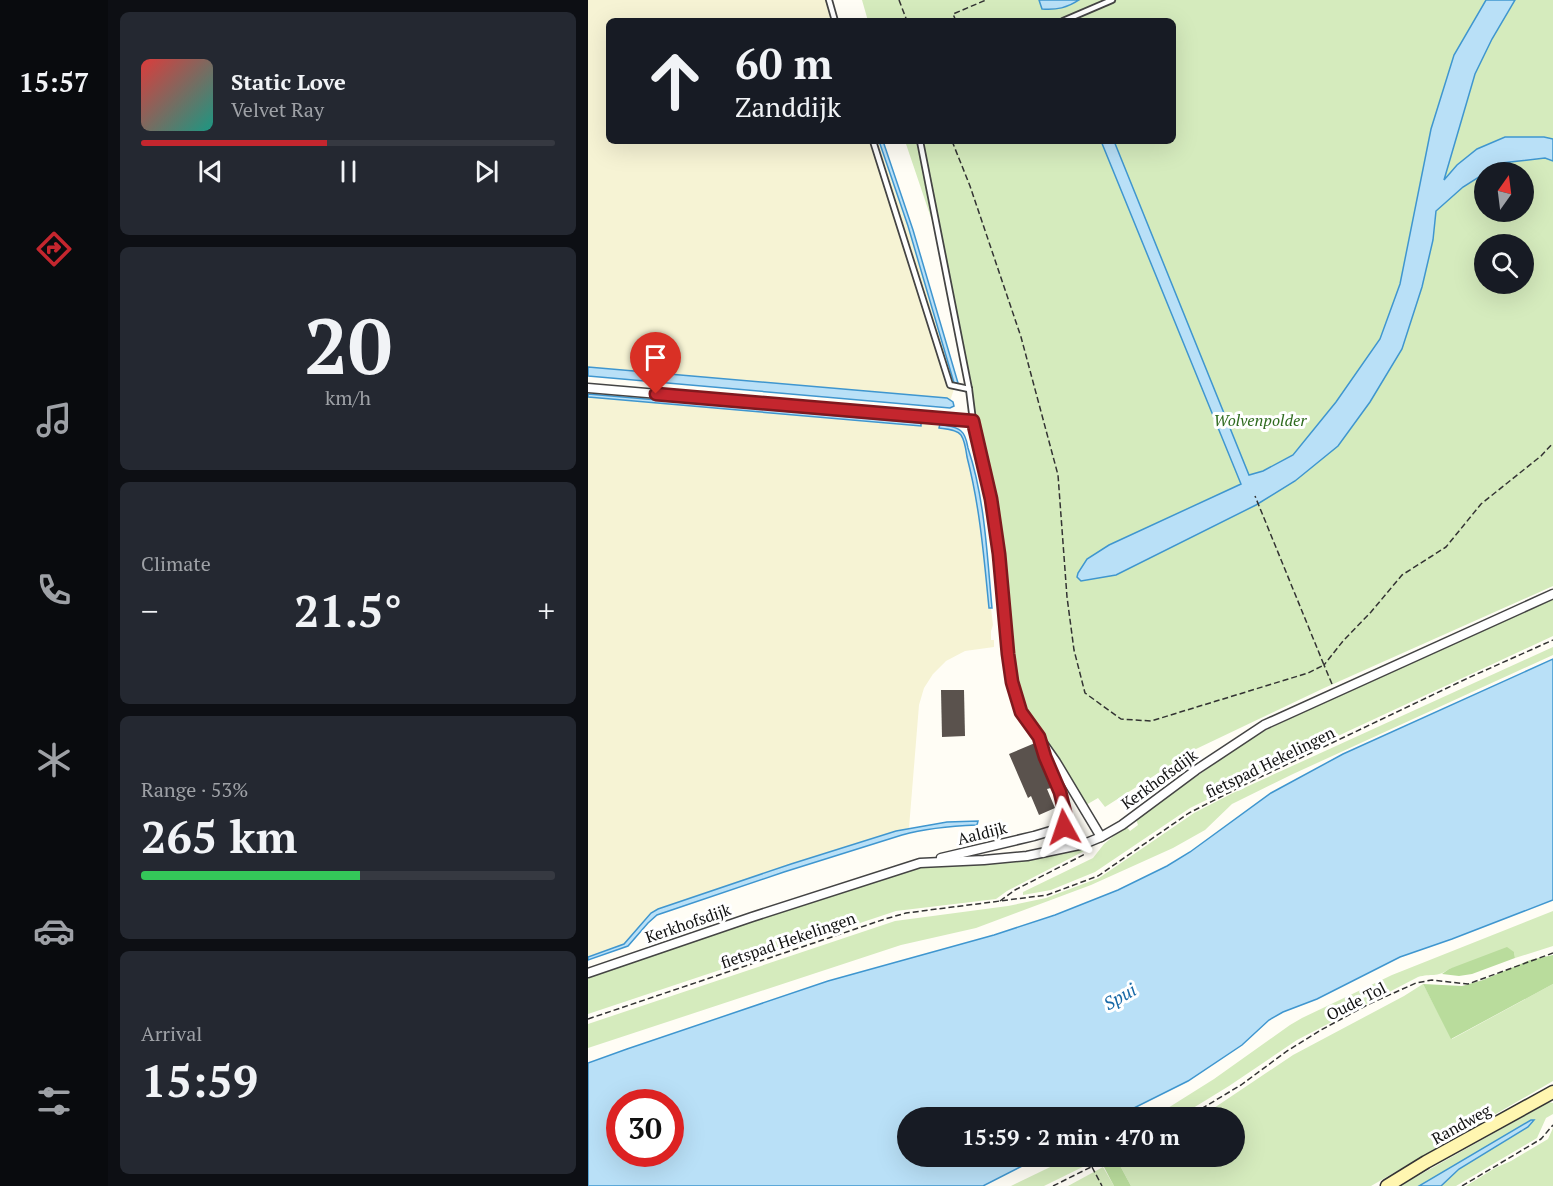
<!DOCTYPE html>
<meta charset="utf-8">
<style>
:root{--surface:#171b24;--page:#242831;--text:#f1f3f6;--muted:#9ea1a6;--line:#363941;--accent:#c4262e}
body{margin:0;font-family:"PT Serif",serif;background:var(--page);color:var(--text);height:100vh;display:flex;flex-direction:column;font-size:22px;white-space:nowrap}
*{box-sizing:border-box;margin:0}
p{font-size:20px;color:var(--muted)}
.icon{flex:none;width:33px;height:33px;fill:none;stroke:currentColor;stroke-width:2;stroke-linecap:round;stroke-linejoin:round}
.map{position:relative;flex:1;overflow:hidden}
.panel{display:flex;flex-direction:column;gap:12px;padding:12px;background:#0d0f14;width:480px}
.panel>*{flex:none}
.banner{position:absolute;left:18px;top:18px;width:570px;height:126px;border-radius:9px;box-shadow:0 6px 24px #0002;background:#171b24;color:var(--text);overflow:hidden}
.needle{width:39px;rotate:14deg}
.buttons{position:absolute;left:886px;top:162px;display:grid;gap:12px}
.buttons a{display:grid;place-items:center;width:60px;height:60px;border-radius:50%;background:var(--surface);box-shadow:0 6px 24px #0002;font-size:30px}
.speed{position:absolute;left:18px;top:1089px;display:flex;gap:12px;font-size:30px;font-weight:700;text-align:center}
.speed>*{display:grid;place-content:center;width:78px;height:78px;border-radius:50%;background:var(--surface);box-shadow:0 6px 24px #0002;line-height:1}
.speed .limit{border:9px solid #d22;background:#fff;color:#111}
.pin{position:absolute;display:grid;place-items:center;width:51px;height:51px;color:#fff;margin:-62px -26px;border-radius:50% 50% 50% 0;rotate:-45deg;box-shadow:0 0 6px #0007}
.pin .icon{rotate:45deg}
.me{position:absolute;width:66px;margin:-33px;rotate:355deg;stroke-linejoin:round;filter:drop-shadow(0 0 4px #0008)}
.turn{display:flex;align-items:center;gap:21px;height:126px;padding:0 30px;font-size:27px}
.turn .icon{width:78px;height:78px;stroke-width:2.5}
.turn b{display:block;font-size:42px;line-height:51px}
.big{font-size:45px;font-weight:800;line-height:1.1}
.panel .card{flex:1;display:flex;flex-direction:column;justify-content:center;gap:9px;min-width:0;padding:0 21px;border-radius:9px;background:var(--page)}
.panel .dial{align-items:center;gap:0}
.dial b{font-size:78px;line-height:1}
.song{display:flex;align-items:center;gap:18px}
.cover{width:72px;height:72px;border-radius:9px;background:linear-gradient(135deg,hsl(0 70% 55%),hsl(170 70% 35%))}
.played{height:6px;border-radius:3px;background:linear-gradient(90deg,var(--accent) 45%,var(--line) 45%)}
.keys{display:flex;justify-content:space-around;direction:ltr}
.heat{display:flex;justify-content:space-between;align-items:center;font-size:33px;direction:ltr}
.charge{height:9px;border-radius:4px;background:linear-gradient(90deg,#34c759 53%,var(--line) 0)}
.trip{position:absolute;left:309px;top:1107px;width:348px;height:60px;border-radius:30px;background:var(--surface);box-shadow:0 6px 24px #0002;font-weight:800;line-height:60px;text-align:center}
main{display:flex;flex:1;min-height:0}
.tabs{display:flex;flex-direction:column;width:108px;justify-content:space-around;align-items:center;background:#090b0e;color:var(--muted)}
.tabs .icon{width:42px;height:42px}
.tabs .current{color:var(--accent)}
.tabs b{font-size:27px;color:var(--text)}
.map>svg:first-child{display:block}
.farmland{fill:#f6f3d4}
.green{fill:#d5ebbd;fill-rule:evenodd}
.forest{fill:#b9dc9c}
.water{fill:#b9e0f7;stroke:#3f96cf;stroke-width:1.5;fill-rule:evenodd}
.building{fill:#5a524d}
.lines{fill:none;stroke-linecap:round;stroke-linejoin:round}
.lane-casing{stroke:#444;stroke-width:8}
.street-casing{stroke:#444;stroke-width:11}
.secondary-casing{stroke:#333;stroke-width:15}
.path{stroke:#333;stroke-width:1.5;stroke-dasharray:6 3;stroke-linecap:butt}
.lane{stroke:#fff;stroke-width:4.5}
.street{stroke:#fff;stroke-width:8}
.secondary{stroke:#fff6b0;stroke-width:12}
.route-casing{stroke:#7f191e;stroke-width:15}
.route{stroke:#c4262e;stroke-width:10}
.labels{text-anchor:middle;stroke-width:6;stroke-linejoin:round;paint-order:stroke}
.park-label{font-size:16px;font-style:italic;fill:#2f6b1f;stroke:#fff}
.street-label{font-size:16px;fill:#111;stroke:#fff}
.water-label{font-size:18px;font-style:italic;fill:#1768a6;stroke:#fff}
</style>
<main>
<nav class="tabs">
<b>15:57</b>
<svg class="icon current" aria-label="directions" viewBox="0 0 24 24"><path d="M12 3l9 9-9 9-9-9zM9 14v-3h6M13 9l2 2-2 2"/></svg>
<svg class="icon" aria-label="music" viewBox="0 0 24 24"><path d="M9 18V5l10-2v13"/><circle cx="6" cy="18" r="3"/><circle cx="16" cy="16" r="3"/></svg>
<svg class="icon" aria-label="phone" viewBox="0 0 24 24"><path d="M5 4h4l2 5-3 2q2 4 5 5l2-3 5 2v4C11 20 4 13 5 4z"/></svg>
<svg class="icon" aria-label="climate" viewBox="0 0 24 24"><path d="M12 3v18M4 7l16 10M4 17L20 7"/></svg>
<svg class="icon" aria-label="car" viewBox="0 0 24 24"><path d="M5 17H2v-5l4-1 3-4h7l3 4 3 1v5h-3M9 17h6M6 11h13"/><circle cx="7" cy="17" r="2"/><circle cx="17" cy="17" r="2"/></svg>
<svg class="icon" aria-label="filters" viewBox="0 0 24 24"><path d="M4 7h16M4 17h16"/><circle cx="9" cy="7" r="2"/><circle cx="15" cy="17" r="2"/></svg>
</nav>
<section class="panel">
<div class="card">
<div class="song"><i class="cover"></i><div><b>Static Love</b><p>Velvet Ray</p></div></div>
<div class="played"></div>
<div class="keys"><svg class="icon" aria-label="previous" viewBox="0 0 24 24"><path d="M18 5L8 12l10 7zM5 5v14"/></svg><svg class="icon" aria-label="pause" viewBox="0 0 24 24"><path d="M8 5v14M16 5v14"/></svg><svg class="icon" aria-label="next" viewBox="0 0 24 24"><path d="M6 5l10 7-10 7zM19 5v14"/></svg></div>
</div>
<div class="card dial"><b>20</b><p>km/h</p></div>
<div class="card"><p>Climate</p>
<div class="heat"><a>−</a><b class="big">21.5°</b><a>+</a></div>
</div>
<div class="card"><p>Range · 53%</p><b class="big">265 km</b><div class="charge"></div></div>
<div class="card"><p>Arrival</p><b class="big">15:59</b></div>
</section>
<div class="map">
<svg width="965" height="1186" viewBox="0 0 965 1186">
<rect width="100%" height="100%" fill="#fffdf5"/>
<g class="farmland">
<path d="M0,0H244L250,21H21V141H291L320,226L366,383H368L362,401L359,398L0,367Z"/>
<path d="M0,397L333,426V424L352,426V428L367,430L374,436L386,483L393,529L401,608H403L405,625L403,631V640H406V647L377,651L358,661L345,674L336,688L331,705L321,828L203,864L70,909L63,913L36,944L0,957Z"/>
</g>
<g class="green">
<path d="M274,0H965V586L734,689L608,749L517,807L510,798L498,805L438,713L426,670L381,372L361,271L317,141H585V21H280ZM897,172H936V212H897ZM897,244H936V284H897Z"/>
<path d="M965,597V636L739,741L602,808L507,872L463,890L435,895V892L505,858L516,844L538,826L542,831L550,825L548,819L666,736L738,701Z"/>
<path d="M965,647V655L705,774L644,804L617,830L585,848L503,885L388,928L313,945L0,1048V1024L307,921L420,906L458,898L511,878L606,813L645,793Z"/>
<path d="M503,845L504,847L419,891L408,899L308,911L0,1014V977L129,933L325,868Z"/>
<path d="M965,911V946L927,958L926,952L861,969C849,978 843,973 830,977L709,1040L641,1086L597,1113L588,1117L564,1118L626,1079L702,1025L714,1018L804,975Z"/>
<path d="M835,984L864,1039L965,984V1081L783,1186H543L529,1160L535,1156H646V1118L609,1117L623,1110L705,1055L816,996Z"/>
<path d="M961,1102L965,1103V1114L958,1118L949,1138L868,1186H853L871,1169L940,1127L946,1120H943L831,1186H812Z"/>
<path d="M965,1128V1186H878L907,1168L923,1161L960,1139Z"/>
<path d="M483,1157H515L456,1186H423Z"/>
<path d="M515,1167L526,1186H480Z"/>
</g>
<g class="forest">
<path d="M919,947L926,952L927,958L884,974L871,976L854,974L861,969Z"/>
<path d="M965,955V984L863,1039L835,984L874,986L895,980L942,960Z"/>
<path d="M529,1160L543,1186H526L516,1167Z"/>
</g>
<g class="water">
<path d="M451,0H491C479,8 469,10 454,9Z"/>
<path d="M898,0H927L904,39L887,74L856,180L869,165L889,149L917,137H956L965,139V161L957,158L913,163L875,187L848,211L845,240L834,287L814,349L782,402L750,446L707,481L668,505L528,575L493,581L489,577L490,573L499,559L521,545L653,484L513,141H526L661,475L675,471L705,455L748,402L792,339L812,284L843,129L866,55Z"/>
<path d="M291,141H295L325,230L370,383H366L320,226Z"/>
<path d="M0,367L359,398L365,402L366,406L362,408L0,376Z"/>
<path d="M0,394L333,423V426L0,397Z"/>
<path d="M352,424C359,426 368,426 373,431C378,435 379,443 380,448C397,499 399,555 404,608H401C396,558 392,507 379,457C378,450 377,441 373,435C368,429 358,429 351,428Z"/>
<path d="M965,659V900L864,939L812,957L729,999L695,1012L681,1020L654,1045L600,1081L528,1117L320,1118V1156L452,1157L395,1186H0V1063L39,1049L240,981L406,935L467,915L530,890L579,866L602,852L683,793L755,754ZM32,1102H82V1154H32Z"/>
<path d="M390,821L389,825C363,826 339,828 314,835L196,872L69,915L60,923L40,946L0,960V957L36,944L63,913L70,909L203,864L308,831L359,822Z"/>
<path d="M943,1120H946L940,1127L871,1169L853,1186H831Z"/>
</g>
<g class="building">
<path d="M353,690H376L377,736L354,737Z"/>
<path d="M447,743L463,788L459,789L467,808L451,815L443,796L440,798L421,754Z"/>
</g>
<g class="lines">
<g class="lane-casing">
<g id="lane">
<path d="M241,0L247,21"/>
<path d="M475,21L524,0"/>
<path d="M285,141L362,385L381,389"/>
<path d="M332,141L381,389L385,421"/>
</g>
</g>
<g class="street-casing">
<g id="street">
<path d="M0,388L385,421L403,499L411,554L420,654L424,682L433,712L468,762L513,837"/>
<path d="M353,858L446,836L476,827L478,817L476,806L454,746"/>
<path d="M0,973L164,917L332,863L396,860L439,856L496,844L513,837L534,825L608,770L676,725L965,594"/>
</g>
</g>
<g class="secondary-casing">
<path id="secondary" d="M799,1186L838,1162L965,1092"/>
</g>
<g class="path">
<path d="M311,0L319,21"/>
<path d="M368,21L365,14L398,0"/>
<path d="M364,141L382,186L433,337L470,475L479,597L486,650L497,693L533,719L563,721L720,673L736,665L667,496"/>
<path d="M744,684L736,665L755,641L783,612L814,575L858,547L893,504L953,456L965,443"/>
<path d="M412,901L427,890L497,854"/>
<path d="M0,1019L297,919L318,913L459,895L510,876L601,813L660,783L880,678L965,640"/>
<path d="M598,1118L653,1085L699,1051L733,1030L781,1004L828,983L844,980L880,984L965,953"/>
<path d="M504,1167L514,1186"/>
<path d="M465,1186L525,1156"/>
<path d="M874,1186L953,1139L965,1125"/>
</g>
<use href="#lane" class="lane"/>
<use href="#street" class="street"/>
<use href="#secondary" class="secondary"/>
</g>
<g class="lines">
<g class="route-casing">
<path id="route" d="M68,394L385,421L403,499L411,554L420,654L424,682L433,712L451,737L457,757L472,792L478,817L476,827"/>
</g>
<use href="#route" class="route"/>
</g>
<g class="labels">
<g class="park-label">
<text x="672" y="426">Wolvenpolder</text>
</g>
<g class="street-label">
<text transform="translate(682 762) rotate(-26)" y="6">fietspad Hekelingen</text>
<text transform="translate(571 779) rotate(-36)" y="6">Kerkhofsdijk</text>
<text transform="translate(394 833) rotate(-14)" y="6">Aaldijk</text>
<text transform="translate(100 923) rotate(-19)" y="6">Kerkhofsdijk</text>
<text transform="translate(200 940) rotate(-19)" y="6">fietspad Hekelingen</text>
<text transform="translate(768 1001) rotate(-27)" y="6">Oude Tol</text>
<text transform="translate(873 1124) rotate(-29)" y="6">Randweg</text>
</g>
<g class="water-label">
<text transform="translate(532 997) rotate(-30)" y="6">Spui</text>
</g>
</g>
</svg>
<div class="buttons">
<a><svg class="needle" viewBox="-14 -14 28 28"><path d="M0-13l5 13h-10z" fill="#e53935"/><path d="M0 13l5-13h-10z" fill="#9ea1a6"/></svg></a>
<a><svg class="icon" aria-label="search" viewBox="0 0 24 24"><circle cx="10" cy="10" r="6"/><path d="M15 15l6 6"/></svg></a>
</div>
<div class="speed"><div class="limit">30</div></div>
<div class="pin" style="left:68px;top:394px;background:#d93025"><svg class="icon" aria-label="arrive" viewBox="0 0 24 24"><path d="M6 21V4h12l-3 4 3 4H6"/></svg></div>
<svg class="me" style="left:476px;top:827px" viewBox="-20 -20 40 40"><path d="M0-17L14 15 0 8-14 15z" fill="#c4262e" stroke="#fff" stroke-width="4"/></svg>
<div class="trip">15:59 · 2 min · 470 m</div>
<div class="banner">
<div class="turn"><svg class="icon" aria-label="ahead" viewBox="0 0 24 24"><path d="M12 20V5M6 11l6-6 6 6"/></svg><div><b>60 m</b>Zanddijk</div></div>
</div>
</div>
</main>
